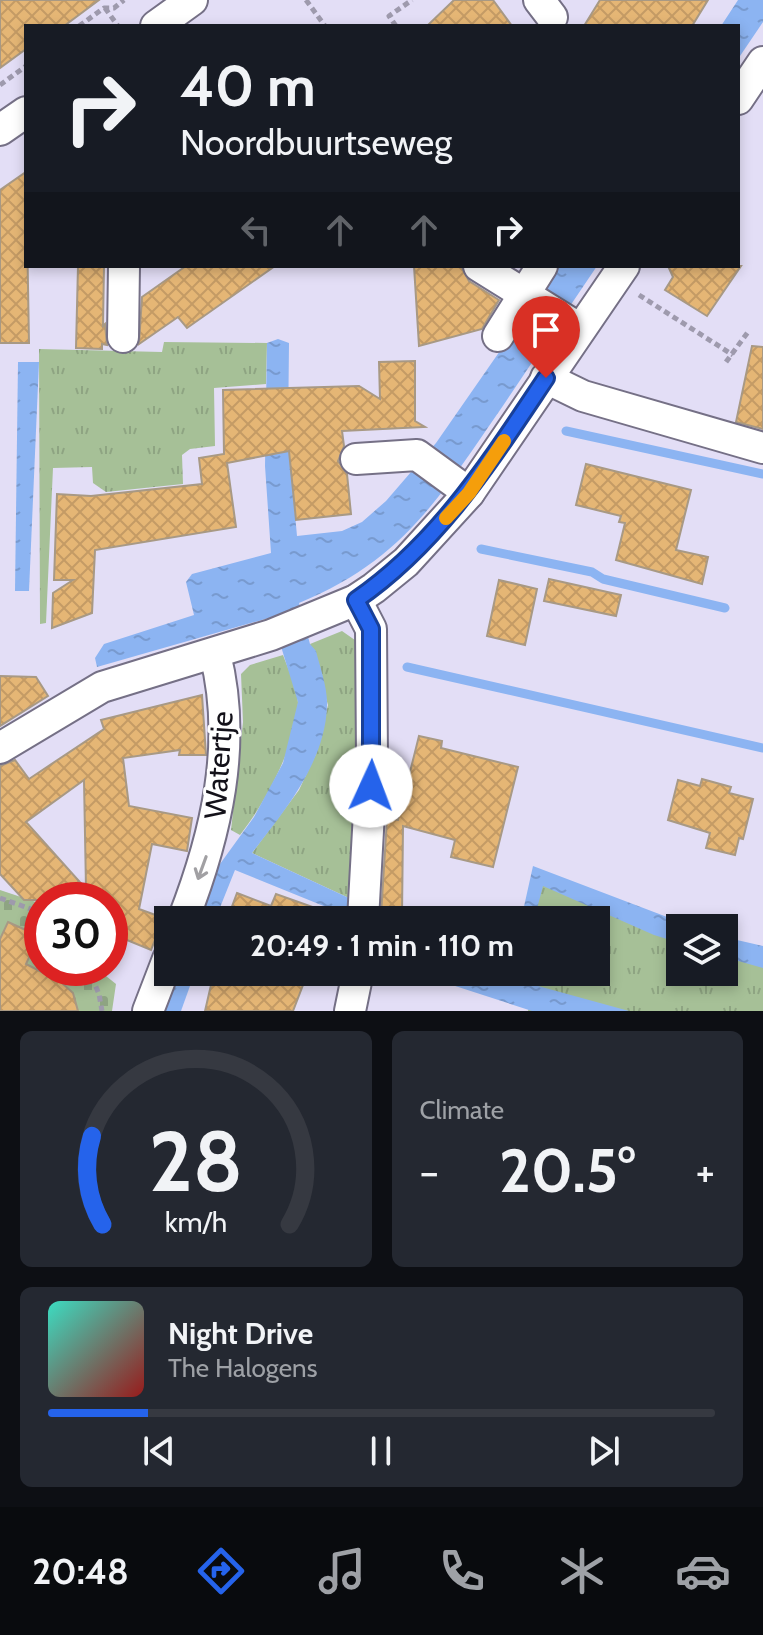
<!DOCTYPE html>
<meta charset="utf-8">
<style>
:root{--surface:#171b24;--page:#242831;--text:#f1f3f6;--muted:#9ea1a6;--line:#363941;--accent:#2563eb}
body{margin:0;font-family:Cabin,sans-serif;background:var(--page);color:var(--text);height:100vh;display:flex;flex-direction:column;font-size:30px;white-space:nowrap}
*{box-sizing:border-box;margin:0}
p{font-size:26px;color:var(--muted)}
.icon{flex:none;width:44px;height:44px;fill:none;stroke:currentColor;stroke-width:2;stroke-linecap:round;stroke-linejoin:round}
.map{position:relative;height:1011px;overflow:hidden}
.panel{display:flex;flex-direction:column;gap:20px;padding:20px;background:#0d0f14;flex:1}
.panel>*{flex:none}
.banner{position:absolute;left:24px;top:24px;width:716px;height:244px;border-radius:0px;box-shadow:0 4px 12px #0003;background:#171b24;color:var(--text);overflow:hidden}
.controls{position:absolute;left:666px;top:914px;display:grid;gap:16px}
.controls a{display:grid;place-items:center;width:72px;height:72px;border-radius:0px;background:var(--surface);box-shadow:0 4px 12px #0003;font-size:40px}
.speed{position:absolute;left:24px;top:882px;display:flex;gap:16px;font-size:40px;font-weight:700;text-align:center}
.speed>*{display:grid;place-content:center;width:104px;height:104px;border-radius:50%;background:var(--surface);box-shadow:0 4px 12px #0003;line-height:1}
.speed .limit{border:12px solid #d22;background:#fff;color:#111}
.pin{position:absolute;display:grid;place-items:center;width:68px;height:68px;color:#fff;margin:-82px -34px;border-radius:50% 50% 50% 0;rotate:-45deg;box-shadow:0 0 8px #0007}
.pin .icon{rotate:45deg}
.me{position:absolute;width:88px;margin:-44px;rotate:2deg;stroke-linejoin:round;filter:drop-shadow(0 0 6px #0008)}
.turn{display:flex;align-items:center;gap:28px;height:168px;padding:0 24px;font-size:36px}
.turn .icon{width:104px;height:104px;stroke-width:2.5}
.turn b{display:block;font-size:56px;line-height:68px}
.lanes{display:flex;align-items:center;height:76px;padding:0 24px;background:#0003;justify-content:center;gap:40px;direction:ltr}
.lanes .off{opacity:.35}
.big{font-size:60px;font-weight:700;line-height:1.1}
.panel .tile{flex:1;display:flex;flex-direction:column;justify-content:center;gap:12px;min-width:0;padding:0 28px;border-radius:12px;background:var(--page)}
.panel .dial{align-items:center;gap:0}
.dial svg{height:208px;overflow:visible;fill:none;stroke:var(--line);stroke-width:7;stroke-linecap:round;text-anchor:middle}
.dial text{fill:var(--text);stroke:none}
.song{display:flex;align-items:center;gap:24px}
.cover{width:96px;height:96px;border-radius:12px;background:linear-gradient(135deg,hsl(170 70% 55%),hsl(0 70% 35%))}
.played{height:8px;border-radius:4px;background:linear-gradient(90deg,var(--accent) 15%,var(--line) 15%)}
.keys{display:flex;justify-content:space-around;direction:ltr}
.heat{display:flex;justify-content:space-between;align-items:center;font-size:44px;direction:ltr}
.panel .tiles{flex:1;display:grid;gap:20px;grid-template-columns:1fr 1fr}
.tile:last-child{grid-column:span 2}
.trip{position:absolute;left:154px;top:906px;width:456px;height:80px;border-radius:0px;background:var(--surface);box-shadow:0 4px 12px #0003;font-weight:700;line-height:80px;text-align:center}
.dock{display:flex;height:128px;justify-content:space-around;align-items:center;background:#090b0e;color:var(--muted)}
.dock .icon{width:56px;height:56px}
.dock .on{color:var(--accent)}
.dock b{font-size:36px;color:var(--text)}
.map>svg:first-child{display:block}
.grass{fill:url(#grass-tufts)}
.cemetery{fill:url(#cemetery-stones)}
.water{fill:url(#water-ripples)}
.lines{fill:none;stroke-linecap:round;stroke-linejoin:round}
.stream{stroke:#8cb4f2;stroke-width:9}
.building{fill:url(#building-cross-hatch);stroke:#a89984;stroke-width:2;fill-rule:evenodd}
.minor-casing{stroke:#757086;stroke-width:34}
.path{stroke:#9e9aad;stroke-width:5;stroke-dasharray:6 4;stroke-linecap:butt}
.minor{stroke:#fff;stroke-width:30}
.oneway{stroke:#a1a0a3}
.route-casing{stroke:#184099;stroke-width:20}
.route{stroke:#2563eb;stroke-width:14}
.slow{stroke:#f59e0b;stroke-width:14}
.labels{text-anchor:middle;stroke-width:6;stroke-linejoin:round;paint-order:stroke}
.street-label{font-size:30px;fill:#131119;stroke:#fff}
</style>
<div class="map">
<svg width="763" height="1011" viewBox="0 0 763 1011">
<defs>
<pattern id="grass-tufts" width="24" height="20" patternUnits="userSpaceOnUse" patternTransform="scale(2)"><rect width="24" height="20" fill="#a6c097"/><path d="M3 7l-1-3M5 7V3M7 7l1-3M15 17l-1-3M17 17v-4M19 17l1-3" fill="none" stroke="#8ea482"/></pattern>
<pattern id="cemetery-stones" width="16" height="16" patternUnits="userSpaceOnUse" patternTransform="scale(2)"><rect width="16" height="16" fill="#a6c097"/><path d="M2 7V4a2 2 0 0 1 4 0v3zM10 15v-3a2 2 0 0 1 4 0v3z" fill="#8ea482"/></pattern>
<pattern id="water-ripples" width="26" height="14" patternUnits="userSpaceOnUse" patternTransform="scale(2)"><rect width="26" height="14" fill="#8cb4f2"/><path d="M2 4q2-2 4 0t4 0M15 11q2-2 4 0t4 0" fill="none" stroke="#789acf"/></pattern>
<pattern id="building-cross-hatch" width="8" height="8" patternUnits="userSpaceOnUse" patternTransform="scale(2)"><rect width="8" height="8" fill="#e5b675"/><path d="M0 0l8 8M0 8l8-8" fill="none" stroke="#c49b65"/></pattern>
</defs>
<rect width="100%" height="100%" fill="#e3def6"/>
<g class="grass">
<path d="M164,342L267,343L266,384L214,388L215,446L190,449L182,455L183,484L106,492L93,483L92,467L53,468L46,623L40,624L39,349L162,352Z"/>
<path d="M342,631L362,645V666L351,899L252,853L299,790L316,754L328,705L310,644Z"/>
<path d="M283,655C288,669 298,689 298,703C296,746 266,802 240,835L231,830L243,722L241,674L250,665Z"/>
<path d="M539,877L680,934V972H724V947L763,958V1011H528L531,1001L513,972H596V920H527Z"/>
</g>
<path class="cemetery" d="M0,890L42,904V968H96L116,984L112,1011H0Z"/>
<g class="water">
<path d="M738,0H763V22L738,59V26H721Z"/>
<path d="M559,266H597C564,315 531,364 498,413C438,500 401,561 299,603L310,644L316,651C320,667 328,689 327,706C325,763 285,810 252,853L351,899L350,920H331V909L235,870L215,920H195L212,875L254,817L283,763L298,702L272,617L97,667L95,658L104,644L194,615L186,582L192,574L271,553L265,466L267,343L278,339L289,343L288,437L297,536L342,531L362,522L386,501L436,443Z"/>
<path d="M18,362H39L29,591H15Z"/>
<path d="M533,866L696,928H680V943L654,935L543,886L534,920H521Z"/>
<path d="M724,937L763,946V968L724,957Z"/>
<path d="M175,972H195L181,1011H160Z"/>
<path d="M479,972L497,978L509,972H521L520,981L629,1011H532L415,973Z"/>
</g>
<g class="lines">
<g class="stream">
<path d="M566,431L763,474"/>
<path d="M481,549L592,572L603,579L725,608"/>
<path d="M407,667L763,748"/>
</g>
</g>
<g class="building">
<path d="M0,0H99L64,26H26V49L0,68Z"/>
<path d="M454,0H493L512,26H427Z"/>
<path d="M600,0H708L692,26H584Z"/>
<path d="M26,172L29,343H0V190Z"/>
<path d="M78,266H104L103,326L105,324L107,345L102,344V349L76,348Z"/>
<path d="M186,266H275L187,328L178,317L139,344L142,297Z"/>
<path d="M414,266H461L469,281L499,300L482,329L419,346Z"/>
<path d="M668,266H741L707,316L665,290L673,277Z"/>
<path d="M752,346L763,347V429L736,422Z"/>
<path d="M415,361V421L425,427L342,431L344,446L338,461L347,474L351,514L296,520L289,451L227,463L236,527L95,550L92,613L52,628L53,593L73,580H54L57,494L91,496L202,484L199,458L224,454L223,390L359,386L380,399L379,362Z"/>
<path d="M586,464L691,490L676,550L708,557L702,584L616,560L625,523L619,522L621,516L576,505Z"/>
<path d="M549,579L621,595L616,616L544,601Z"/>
<path d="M499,580L537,589L525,645L487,636Z"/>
<path d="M0,676L36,677L48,696L0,726Z"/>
<path d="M202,695L206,755H179L180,750L123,758L129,806L192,818L187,851L152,844L139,909L164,918L151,950L110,933V900H24L0,874V766L15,760L29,779L104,729L101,720ZM84,780L86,889L26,822Z"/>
<path d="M419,736L442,741L441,748L518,767L493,867L451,857L455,840L403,826L402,916L381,915L387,819L398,820Z"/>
<path d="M702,779L731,787L729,793L753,799L743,839L739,838L735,855L706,848L710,833L668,820L678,780L700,786Z"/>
<path d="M237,893L271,906L276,894L341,917L340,920H227Z"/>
<path d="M8,922L39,936L26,964L61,982L73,993L78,1011H0V939Z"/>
<path d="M214,972H308L293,1011H205Z"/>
</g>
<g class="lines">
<g class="minor-casing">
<g id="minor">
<path d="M539,0L552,17"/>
<path d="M156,26L192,0"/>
<path d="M738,99L763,62"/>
<path d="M0,130L26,112"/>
<path d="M479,266L580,329"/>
<path d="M498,336L542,266"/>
<path d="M123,337L124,266"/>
<path d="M546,378L583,396L763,448"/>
<path d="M356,459L417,455L469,493"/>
<path d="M356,600L371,629L372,759L363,920"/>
<path d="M0,748L102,687L271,635L356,600L374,588L406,562L469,493L624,266"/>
<path d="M183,920C216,835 238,744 215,654"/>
<path d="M148,1011L168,959"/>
<path d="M350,1011L358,972"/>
</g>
</g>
<g class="path">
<path d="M306,0L325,26"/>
<path d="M105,8L118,26"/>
<path d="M79,26L104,8H114L124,0"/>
<path d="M396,26L389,16L412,0"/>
<path d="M0,85L26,66"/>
<path d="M639,295L733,355"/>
<path d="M726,362L748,332"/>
<path d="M0,898L42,913"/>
<path d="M88,968L99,994L102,1011"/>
</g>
<use href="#minor" class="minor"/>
</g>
<defs><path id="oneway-shaft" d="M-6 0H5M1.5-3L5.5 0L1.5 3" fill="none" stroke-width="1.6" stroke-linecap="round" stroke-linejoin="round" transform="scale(2)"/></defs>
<use class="oneway" href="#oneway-shaft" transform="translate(202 868) rotate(110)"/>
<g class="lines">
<g class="route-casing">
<path id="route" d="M371,786V629L356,600C439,543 491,460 546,378"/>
</g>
<use href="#route" class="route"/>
<path class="slow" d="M446,518L469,493L504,441"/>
</g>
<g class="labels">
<g class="street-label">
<text transform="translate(219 765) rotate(-86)" y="10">Watertje</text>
</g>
</g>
</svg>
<div class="controls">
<a><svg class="icon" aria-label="layers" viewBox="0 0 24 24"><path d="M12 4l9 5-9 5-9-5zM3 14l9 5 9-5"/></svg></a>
</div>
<div class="speed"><div class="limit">30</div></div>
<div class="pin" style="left:546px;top:378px;background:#d93025"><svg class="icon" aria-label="arrive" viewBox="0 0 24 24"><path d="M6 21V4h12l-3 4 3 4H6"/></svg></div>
<svg class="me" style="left:371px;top:786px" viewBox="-20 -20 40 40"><circle r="19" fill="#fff"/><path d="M0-13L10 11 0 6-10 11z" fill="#2563eb"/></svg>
<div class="trip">20:49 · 1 min · 110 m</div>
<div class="banner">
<div class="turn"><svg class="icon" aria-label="right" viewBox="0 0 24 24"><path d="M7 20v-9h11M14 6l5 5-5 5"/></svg><div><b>40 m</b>Noordbuurtseweg</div></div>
<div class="lanes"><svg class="icon off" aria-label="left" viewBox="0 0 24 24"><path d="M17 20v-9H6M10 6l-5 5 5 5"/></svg><svg class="icon off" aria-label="ahead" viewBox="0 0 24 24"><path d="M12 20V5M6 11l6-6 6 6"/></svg><svg class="icon off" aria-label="ahead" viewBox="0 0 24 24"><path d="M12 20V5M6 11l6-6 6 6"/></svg><svg class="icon" aria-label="right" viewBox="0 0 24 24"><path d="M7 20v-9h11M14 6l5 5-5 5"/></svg></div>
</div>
</div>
<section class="panel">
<div class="tiles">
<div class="tile dial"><svg viewBox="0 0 100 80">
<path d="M14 69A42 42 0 1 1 86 69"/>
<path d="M14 69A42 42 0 0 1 10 35" stroke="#2563eb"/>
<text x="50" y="56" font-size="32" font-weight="700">28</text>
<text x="50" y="72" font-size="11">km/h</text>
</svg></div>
<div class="tile"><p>Climate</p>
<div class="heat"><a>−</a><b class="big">20.5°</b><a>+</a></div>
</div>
<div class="tile">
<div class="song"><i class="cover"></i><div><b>Night Drive</b><p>The Halogens</p></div></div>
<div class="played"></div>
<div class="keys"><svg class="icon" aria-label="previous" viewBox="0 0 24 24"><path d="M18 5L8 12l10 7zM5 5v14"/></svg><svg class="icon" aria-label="pause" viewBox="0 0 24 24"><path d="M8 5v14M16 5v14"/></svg><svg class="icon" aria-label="next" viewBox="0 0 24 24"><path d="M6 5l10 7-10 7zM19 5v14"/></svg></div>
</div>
</div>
</section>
<nav class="dock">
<b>20:48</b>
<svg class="icon on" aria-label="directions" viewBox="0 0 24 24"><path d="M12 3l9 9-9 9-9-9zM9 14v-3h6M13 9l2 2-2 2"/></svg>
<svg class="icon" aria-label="music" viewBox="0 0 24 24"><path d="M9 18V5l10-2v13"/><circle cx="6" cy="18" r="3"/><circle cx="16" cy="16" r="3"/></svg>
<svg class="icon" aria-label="phone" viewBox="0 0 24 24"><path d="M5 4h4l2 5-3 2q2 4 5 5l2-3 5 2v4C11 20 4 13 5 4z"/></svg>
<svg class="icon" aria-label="climate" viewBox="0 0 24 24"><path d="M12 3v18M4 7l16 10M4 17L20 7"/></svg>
<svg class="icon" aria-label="car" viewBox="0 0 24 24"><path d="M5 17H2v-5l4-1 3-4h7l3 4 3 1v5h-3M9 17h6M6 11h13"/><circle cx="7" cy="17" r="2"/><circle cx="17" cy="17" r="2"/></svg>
</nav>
